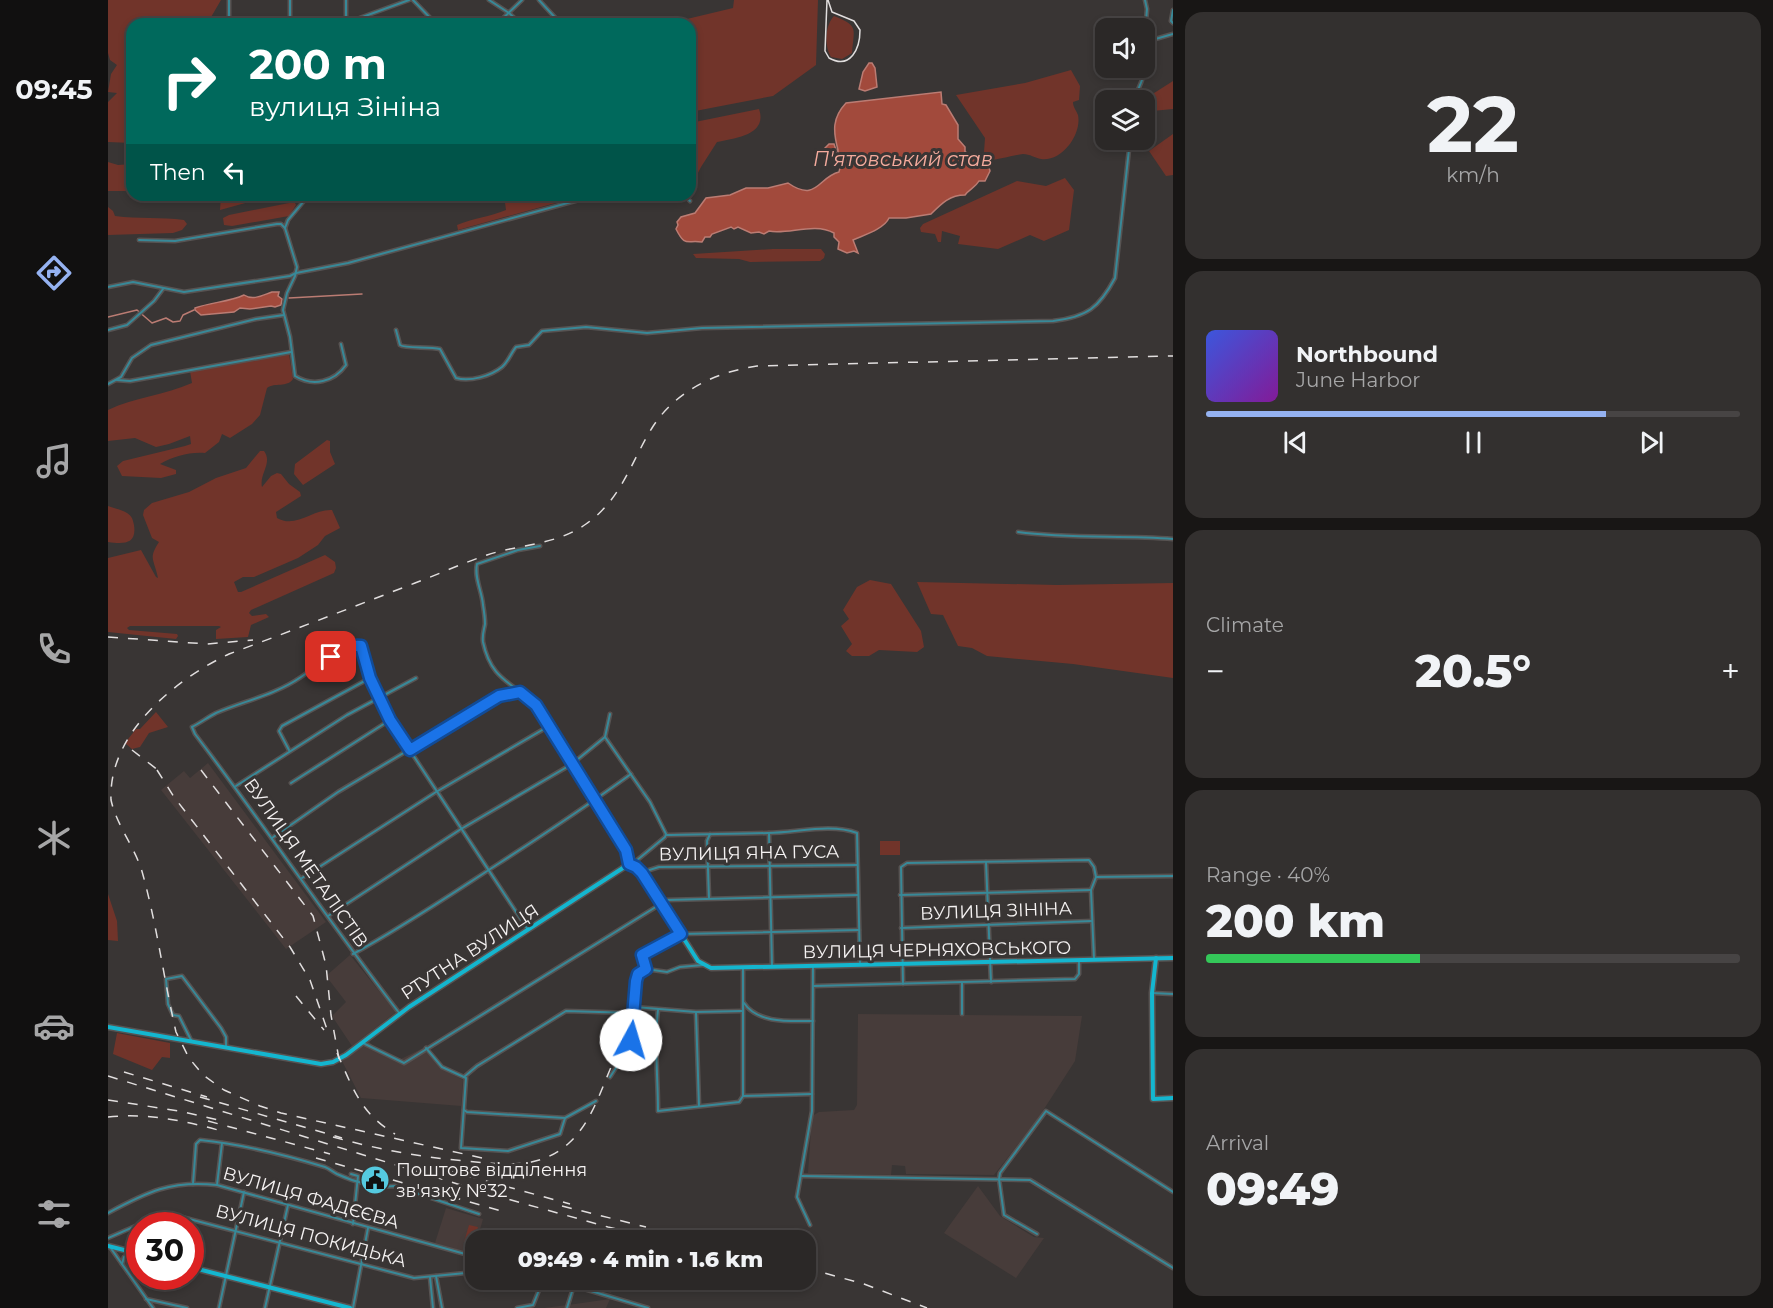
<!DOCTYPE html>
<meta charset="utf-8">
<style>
:root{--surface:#2b2827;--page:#33302f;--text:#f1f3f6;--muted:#a6a6a7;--line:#474444;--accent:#95b2f1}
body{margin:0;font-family:Montserrat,sans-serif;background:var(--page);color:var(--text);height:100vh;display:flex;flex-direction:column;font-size:22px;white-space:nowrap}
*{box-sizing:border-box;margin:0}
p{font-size:20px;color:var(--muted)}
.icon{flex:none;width:33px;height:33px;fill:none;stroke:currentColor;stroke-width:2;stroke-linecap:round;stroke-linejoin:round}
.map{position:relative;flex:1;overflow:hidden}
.panel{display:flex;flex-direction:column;gap:12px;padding:12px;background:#181615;width:600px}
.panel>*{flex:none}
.top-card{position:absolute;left:18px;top:18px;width:570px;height:183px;border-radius:18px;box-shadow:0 3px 9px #0003,0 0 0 2px var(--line);background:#00695c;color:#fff;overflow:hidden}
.controls{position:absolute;left:987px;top:18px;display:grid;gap:12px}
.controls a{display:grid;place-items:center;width:60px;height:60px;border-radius:12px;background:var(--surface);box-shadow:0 3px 9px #0003,0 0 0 2px var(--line);font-size:30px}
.speed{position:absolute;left:18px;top:1212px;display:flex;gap:12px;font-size:30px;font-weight:700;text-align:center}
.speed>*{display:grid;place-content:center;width:78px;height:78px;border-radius:50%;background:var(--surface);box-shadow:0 3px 9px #0003,0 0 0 2px var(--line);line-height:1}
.speed .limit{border:9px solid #d22;background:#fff;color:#111}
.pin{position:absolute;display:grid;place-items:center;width:51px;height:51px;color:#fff;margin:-26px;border-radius:12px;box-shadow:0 3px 9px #0006}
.me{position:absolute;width:66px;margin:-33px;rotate:6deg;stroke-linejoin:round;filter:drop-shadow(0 0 4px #0008)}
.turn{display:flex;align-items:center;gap:21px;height:126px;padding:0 24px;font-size:27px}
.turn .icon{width:78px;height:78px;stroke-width:2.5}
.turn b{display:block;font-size:42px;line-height:51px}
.then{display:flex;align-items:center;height:57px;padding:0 24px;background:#0003;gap:12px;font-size:22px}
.big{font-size:45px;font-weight:800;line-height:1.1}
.panel .widget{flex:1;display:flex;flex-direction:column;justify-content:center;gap:9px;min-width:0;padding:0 21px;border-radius:18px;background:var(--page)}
.panel .dial{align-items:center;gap:0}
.dial b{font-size:78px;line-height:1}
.song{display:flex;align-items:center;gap:18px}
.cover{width:72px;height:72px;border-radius:9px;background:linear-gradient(135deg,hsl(230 70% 55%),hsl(290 70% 35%))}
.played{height:6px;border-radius:3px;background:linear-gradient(90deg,var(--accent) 75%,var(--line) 75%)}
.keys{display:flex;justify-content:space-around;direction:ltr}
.heat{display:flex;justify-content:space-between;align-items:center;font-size:33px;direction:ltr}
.charge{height:9px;border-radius:4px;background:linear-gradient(90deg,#34c759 40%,var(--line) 0)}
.trip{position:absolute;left:357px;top:1230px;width:351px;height:60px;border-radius:18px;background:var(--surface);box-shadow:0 3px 9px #0003,0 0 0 2px var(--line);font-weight:800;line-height:60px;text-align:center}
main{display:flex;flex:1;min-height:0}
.tabs{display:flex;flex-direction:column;width:108px;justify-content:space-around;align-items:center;background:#111010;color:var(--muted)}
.tabs .icon{width:42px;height:42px}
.tabs .current{color:var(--accent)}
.tabs b{font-size:27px;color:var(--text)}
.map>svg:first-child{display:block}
.built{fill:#473c3a}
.green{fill:#71342a}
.water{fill:#a24a3c;stroke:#bb7c73;stroke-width:1.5}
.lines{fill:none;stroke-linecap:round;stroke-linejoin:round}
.stream{stroke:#bb7c73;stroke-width:1.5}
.street-casing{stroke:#575352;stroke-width:5}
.secondary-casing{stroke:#575352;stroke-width:7}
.street{stroke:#388998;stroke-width:2}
.secondary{stroke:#14b6cf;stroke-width:4}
.tram{stroke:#e1dede;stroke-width:1.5}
.rail{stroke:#e1dede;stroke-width:1.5;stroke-dasharray:10 10;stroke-linecap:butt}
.route-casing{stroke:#114b97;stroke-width:15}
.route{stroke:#1a73e8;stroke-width:10}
.labels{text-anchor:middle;stroke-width:6;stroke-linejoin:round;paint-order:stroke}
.street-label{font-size:18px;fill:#f5f2f2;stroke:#393534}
.poi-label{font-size:18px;fill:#f5f2f2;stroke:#393534;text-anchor:start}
.water-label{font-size:20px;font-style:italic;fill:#f5ab9d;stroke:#393534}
</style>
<main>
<nav class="tabs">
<b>09:45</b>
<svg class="icon current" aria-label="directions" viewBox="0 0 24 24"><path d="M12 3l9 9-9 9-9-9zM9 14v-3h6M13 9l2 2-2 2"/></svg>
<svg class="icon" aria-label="music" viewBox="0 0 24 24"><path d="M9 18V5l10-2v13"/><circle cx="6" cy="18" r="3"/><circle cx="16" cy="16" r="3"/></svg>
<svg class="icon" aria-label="phone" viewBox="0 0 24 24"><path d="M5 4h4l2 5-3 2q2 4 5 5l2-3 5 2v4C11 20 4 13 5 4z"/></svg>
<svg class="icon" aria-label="climate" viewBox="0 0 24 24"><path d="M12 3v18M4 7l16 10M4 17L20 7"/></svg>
<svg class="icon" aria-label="car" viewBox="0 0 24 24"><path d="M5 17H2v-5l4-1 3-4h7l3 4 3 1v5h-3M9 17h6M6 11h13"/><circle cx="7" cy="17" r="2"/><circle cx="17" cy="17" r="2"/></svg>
<svg class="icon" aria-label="filters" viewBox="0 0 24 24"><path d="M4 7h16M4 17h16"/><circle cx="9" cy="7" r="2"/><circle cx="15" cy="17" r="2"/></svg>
</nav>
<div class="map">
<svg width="1065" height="1308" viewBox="0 0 1065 1308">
<rect width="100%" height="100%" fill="#393534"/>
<g class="built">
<path d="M100,763L218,922L178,949L53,790L76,771L82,778Z"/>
<path d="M242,955L288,1012L244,1046L224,1016L238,1002L218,976Z"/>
<path d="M750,1014L974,1016L967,1061L927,1123L886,1175L798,1174L797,1166L784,1165L783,1175L700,1173L704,1116L711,1112L746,1110L749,1105Z"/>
<path d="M261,1041L268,1051L293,1059L315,1048L331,1067L355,1080L353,1106L253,1098L234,1061Z"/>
<path d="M870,1186L892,1216L926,1237L936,1238L908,1278L836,1233Z"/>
<path d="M338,1208L375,1219L365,1254L327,1243Z"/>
<path d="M22,1255L31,1258V1272L26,1278L17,1265V1259Z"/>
<path d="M487,1280H507L503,1293L484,1288Z"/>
<path d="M502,1299L498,1308H436L467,1304Z"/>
</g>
<g class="green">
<path d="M0,0H113L99,24H24V143L0,142V102L9,93L0,92L3,74L9,65L2,60L0,53Z"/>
<path d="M626,0H710L708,65L665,96L582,112V24H558L625,8Z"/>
<path d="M726,16C751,26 746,28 744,53L734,59L723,57C716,46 717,25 726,16Z"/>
<path d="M963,70L972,86L971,100L965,102C965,107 968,110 970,115C974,134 954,162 933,159C927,158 922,154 915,154C905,155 887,161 879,160L876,152L877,138L848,95L917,83Z"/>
<path d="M1065,81V109L1044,111L1041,102L1043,95Z"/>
<path d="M651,109C660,135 627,138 609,142L593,167L582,188V151L586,150L582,123Z"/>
<path d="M1065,134V175L1058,176L1041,151Z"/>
<path d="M0,162L10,165L24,164V191H0Z"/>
<path d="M957,178L966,190L961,230L936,241L922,235L890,249L850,244L852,236L834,231L833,242H830L827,234L813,232L812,228L815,224L909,181L938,186Z"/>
<path d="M113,195H190L155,198L112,210Z"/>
<path d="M396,195H464L462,199L350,230L349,225C365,218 382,217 398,210Z"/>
<path d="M181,203H187L188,205L181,216L124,226L116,225L115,218L121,215Z"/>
<path d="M0,207L5,211L7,216C30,219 53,217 76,220L79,224L74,230L65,233L0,235Z"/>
<path d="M665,249H713L717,254L716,258L712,261L642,262L631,259L588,258L585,254Z"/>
<path d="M181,354L185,379C179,388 167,382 159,388L152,415L144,424L122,438L114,434L111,442L97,453C80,452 67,456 52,464L68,470V474L53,478L14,476L9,466L15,461L77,446L83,444L82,436L61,444L48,447L27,438L0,441V410C27,397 57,395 84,383L82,371Z"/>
<path d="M219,440L222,441V452L227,464L195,485L186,474L187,464Z"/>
<path d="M152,451H156C165,463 151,474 154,487L163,476L169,473L173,474L181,484L192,492L193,496L168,512L169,518C188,529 204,509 224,510L232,528L217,536L210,545L190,558L146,577H135L126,582L130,592H133L217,555L227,562L228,568L226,573L143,610L141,613L144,616L158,614L161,617L143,625L140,637L108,639V630L113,627L111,626H22L19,628L21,630L69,634L70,636L68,639L0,632V558L33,550L48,577L50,578C46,558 40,559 51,542L44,538L35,515L36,510L44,503L81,492L108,478L138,468Z"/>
<path d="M0,506C6,508 14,510 19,513C24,516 25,520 26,525C29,545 15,544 0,542Z"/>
<path d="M762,580L783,584L813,631L816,647L809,652L771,650L761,656H744L738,651L744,644L733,626L741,619L735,610L749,587Z"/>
<path d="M809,582L949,585L1065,583V678L965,664L879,656L864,648L850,646L835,615L823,614Z"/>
<path d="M48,712L60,727L41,733L32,747L24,749L17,743L28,729H32Z"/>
<rect x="772" y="841" width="20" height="14"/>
<path d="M0,894L9,921L10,941L0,940Z"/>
<path d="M9,1033L62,1043V1058L54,1057L44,1070L5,1054Z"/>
<path d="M361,1225L370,1227L365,1244L356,1242Z"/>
</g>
<g class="water">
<path d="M761,63H764L767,68L769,87L757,91L751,89L755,72Z"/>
<path d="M833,92L834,104L838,105L850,125V139L857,147V152L868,156L869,159L880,164L882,171L877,181H871C867,188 861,189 857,195C842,195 834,203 823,214L798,218H781C776,229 756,235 745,240L750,253L746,251L739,253L730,249L731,242L726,237V233C706,222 680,235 661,231L656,234L651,232L643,233L630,227L626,229L623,227L604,234L602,237H597L594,242C578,240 577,247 568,229L570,225L569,222L573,217L587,213L598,198L622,195L638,188H660L680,183C709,203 710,177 731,172L733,164L737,159L732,158L730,151H728L729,156L726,157L717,148L721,144H726L728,150H730C725,131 724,118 738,103Z"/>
<path d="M164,292H171L170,296L174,299L173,305L167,307L163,306L142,309L132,308L126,312L93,315L87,310V308C104,302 121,302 136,295C145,301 155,295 164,292Z"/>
</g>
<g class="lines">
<g class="stream">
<path d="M181,298L254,294"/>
<path d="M0,317L29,310L44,323L58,318L65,322L72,321L75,315L86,310"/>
</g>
<g class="street-casing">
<g id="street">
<path d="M305,0L328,24"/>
<path d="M381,0L401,13L413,24"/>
<path d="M431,0L453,24"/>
<path d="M1065,10L1063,21L1065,23"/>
<path d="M121,21L238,23L301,0"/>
<path d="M182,22V0"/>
<path d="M121,24V0"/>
<path d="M238,24V0"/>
<path d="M389,24L414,0"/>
<path d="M1037,42L1065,34"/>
<path d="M1036,45L1039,9L1037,0"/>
<path d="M1026,100L1034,80L1035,68"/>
<path d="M201,195L180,220L177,228L189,267L187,276L179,293L175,310L182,337L187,376C205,387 226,382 238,365L233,344"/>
<path d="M576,195L582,201"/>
<path d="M31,240L67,241L169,224H173L177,228"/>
<path d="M0,287L25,282L76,292L182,276L188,273L240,263L489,195"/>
<path d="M0,330L19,325L46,301L55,289"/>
<path d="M288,330L292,345C298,349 321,346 332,349L348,378C362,382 383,376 394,367C400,362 403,353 408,347L421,345L434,331L478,327L539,333L594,328L945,321C979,317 991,308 1007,278L1022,140"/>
<path d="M9,380L22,381L183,352"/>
<path d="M0,384L13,377L24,358L43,345L148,319L176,315"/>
<path d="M910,532C961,539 1013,535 1065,539"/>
<path d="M432,546L410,550L369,564C366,578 374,591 375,605C376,611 377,618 377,624C376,630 374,635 375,642C383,680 404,682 428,705L517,850L521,864"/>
<path d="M497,737L542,802L558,834L557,837L528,861L525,865"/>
<path d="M497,737L502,714"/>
<path d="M181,750L171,731L174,726L262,678"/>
<path d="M183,783L282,720"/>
<path d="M128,786L239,715L308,678"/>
<path d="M661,833L664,966"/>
<path d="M558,835C592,834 626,834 660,833C688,833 722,823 749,833L752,965"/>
<path d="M164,838L230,792L391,696L412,692"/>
<path d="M878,862L883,982"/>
<path d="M535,872L551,867L749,865"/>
<path d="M988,877L1065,876"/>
<path d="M194,878L328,792L441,726"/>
<path d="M792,895L983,890"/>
<path d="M601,898L599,841L602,834"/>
<path d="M220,916L353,829L464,764L497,737"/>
<path d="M793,928L984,921"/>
<path d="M245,954C295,927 342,895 390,864C435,835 479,806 523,774"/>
<path d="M538,969L534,955L573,934L751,930"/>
<path d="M854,983V1014"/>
<path d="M795,984L793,867L799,863L981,860L986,867L988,877L983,890L986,959"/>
<path d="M706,986L967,979L971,974V960"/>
<path d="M1044,993L1065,994"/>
<path d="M636,1003C650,1024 683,1021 705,1021"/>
<path d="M526,1007L588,1012L634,1011"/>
<path d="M550,1010C546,1043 550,1077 550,1111L631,1102L635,1096L704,1094"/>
<path d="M588,1013L591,1106"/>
<path d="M292,1014C221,922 157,826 87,734L84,727C92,723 100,717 108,713C136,701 167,695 193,677C212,665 230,644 253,646L262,678L282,720L420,930"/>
<path d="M525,1018L534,1026L547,1032"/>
<path d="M83,1040L71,1016L65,1015L60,1004L58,979L74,976L113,1028L118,1037V1047"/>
<path d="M255,1043L296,1063L559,900L750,895"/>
<path d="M318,1048L334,1067L358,1078L353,1148L400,1151L452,1134L457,1118L488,1101"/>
<path d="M356,1077L369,1066L458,1011L525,1013"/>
<path d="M502,1077L519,1051L523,1040L530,974L538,969L559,972L572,967L595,965"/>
<path d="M635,1096V968"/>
<path d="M356,1110L359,1112L457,1118"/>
<path d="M243,1174L250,1176L245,1224"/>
<path d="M694,1176L922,1180L1065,1268"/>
<path d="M85,1184L88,1144L92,1140C134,1144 177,1155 217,1167C222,1169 225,1172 229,1174C246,1182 269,1188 287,1186L371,1214"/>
<path d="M109,1185L114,1143"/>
<path d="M0,1213C39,1192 63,1180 109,1185L368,1257"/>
<path d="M702,1225L689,1197L704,1111L705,966"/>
<path d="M441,1234L464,1240"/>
<path d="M441,1234V1237L446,1240"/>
<path d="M929,1234L896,1215L891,1179L892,1173L938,1111L1065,1192"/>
<path d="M0,1238L53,1215L62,1214L306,1278L368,1272"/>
<path d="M2,1247L45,1308"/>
<path d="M14,1264L16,1257L22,1253"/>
<path d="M328,1276L334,1308"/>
<path d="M322,1277L325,1308"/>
<path d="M446,1280L540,1308"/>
<path d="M38,1299L79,1308"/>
<path d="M111,1308L136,1192"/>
<path d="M157,1308L180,1205"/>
<path d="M245,1308L260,1228"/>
<path d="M409,1308L425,1305L435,1280"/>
<path d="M459,1308L466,1285"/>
</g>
</g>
<g class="secondary-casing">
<g id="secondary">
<path d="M1048,958L1044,993L1045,1099L1065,1098"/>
<path d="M0,1027L213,1064L225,1062L238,1055L301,1007L521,864L528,867L534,873L590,961L603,968L1065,958"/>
<path d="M0,1246L32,1254"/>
<path d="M82,1267L242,1308"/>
</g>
</g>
<use href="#street" class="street"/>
<use href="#secondary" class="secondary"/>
<path class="tram" d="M719,0L717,51L721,58C743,70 752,48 752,30L746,21L724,12L720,0"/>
<g class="rail">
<path d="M0,637L99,644L145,640"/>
<path d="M24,750L55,774"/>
<path d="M49,770L66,797L182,947L202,980L221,1035"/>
<path d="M93,770L205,916L218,965L223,1015L231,1059"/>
<path d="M188,996L216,1030"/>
<path d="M229,1053C245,1088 252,1113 287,1134"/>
<path d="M16,1072L99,1097"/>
<path d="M0,1076L385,1195L500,1227L560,1240"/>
<path d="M92,1097L234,1138"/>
<path d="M0,1100L71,1111L110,1120"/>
<path d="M0,1117C37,1113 74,1120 110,1130"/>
<path d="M100,1121L222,1154"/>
<path d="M225,1137C269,1149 311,1157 357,1161C394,1164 430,1171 461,1143C485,1121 494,1086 507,1058"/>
<path d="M208,1158L393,1211"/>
<path d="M374,1158L173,1113L152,1106L116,1090L95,1075L81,1058L68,1032C56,980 49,926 35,875C28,848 9,827 3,800C0,732 70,678 121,654C183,631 245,607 307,583C331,574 355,563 379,555C412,544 449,545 478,524C513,500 523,462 544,428C567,391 608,372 649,366L1065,356"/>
<path d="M320,1165L462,1204"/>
<path d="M454,1206L538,1227"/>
<path d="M551,1233L597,1240"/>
<path d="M698,1268L756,1284L819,1308"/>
</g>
</g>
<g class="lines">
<g class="route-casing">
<path id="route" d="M223,657C233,649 240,645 253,646L262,678L282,720L302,750L391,696L412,692L428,705L518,850L521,864L528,867L534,873L573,934L534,955L538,969L530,974L528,981L523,1040"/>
</g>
<use href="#route" class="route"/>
</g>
<defs>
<g id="civic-disc" transform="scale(1.5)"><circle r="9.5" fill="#55cae0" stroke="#393534"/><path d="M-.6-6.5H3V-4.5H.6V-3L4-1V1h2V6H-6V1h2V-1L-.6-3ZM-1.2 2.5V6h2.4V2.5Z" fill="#111"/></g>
</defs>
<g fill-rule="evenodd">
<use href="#civic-disc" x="267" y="1180"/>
</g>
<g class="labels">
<g class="street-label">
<text transform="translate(641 853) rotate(-1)" y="6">ВУЛИЦЯ ЯНА ГУСА</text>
<text transform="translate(198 863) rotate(55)" y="6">ВУЛИЦЯ МЕТАЛІСТІВ</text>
<text transform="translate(888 911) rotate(-2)" y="6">ВУЛИЦЯ ЗІНІНА</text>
<text transform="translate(829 950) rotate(-1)" y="6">ВУЛИЦЯ ЧЕРНЯХОВСЬКОГО</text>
<text transform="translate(362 952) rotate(-33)" y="6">РТУТНА ВУЛИЦЯ</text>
<text transform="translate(203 1198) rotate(16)" y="6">ВУЛИЦЯ ФАДЄЄВА</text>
<text transform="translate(203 1236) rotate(15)" y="6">ВУЛИЦЯ ПОКИДЬКА</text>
</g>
<g class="poi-label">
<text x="288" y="1176">Поштове відділення<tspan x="288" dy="21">зв'язку №32</tspan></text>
</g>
<g class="water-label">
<text x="795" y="166">П'ятовський став</text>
</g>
</g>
</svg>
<div class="controls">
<a><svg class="icon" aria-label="sound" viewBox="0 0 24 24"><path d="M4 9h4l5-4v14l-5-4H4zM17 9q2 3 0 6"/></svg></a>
<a><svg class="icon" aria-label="layers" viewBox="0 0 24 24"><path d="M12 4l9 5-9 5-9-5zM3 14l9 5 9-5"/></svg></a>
</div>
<div class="speed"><div class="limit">30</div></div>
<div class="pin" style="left:223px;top:657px;background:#d93025"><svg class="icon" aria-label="arrive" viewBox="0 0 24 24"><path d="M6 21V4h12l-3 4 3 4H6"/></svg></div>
<svg class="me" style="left:523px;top:1040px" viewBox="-20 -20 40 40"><circle r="19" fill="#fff"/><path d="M0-13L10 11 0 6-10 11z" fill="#1a73e8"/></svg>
<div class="trip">09:49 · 4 min · 1.6 km</div>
<div class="top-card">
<div class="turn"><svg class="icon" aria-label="right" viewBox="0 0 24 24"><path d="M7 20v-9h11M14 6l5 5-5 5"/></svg><div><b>200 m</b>вулиця Зініна</div></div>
<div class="then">Then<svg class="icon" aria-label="left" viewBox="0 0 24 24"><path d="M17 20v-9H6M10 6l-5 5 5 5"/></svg></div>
</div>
</div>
<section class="panel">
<div class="widget dial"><b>22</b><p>km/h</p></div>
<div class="widget">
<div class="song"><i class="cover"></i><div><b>Northbound</b><p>June Harbor</p></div></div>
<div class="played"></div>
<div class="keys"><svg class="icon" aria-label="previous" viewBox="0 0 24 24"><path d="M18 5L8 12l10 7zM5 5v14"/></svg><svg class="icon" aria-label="pause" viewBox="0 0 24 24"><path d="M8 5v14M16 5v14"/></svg><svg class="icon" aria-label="next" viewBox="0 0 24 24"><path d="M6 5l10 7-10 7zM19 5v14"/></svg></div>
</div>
<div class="widget"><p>Climate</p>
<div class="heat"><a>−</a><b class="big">20.5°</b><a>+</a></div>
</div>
<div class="widget"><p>Range · 40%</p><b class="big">200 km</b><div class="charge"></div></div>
<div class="widget"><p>Arrival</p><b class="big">09:49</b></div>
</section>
</main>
